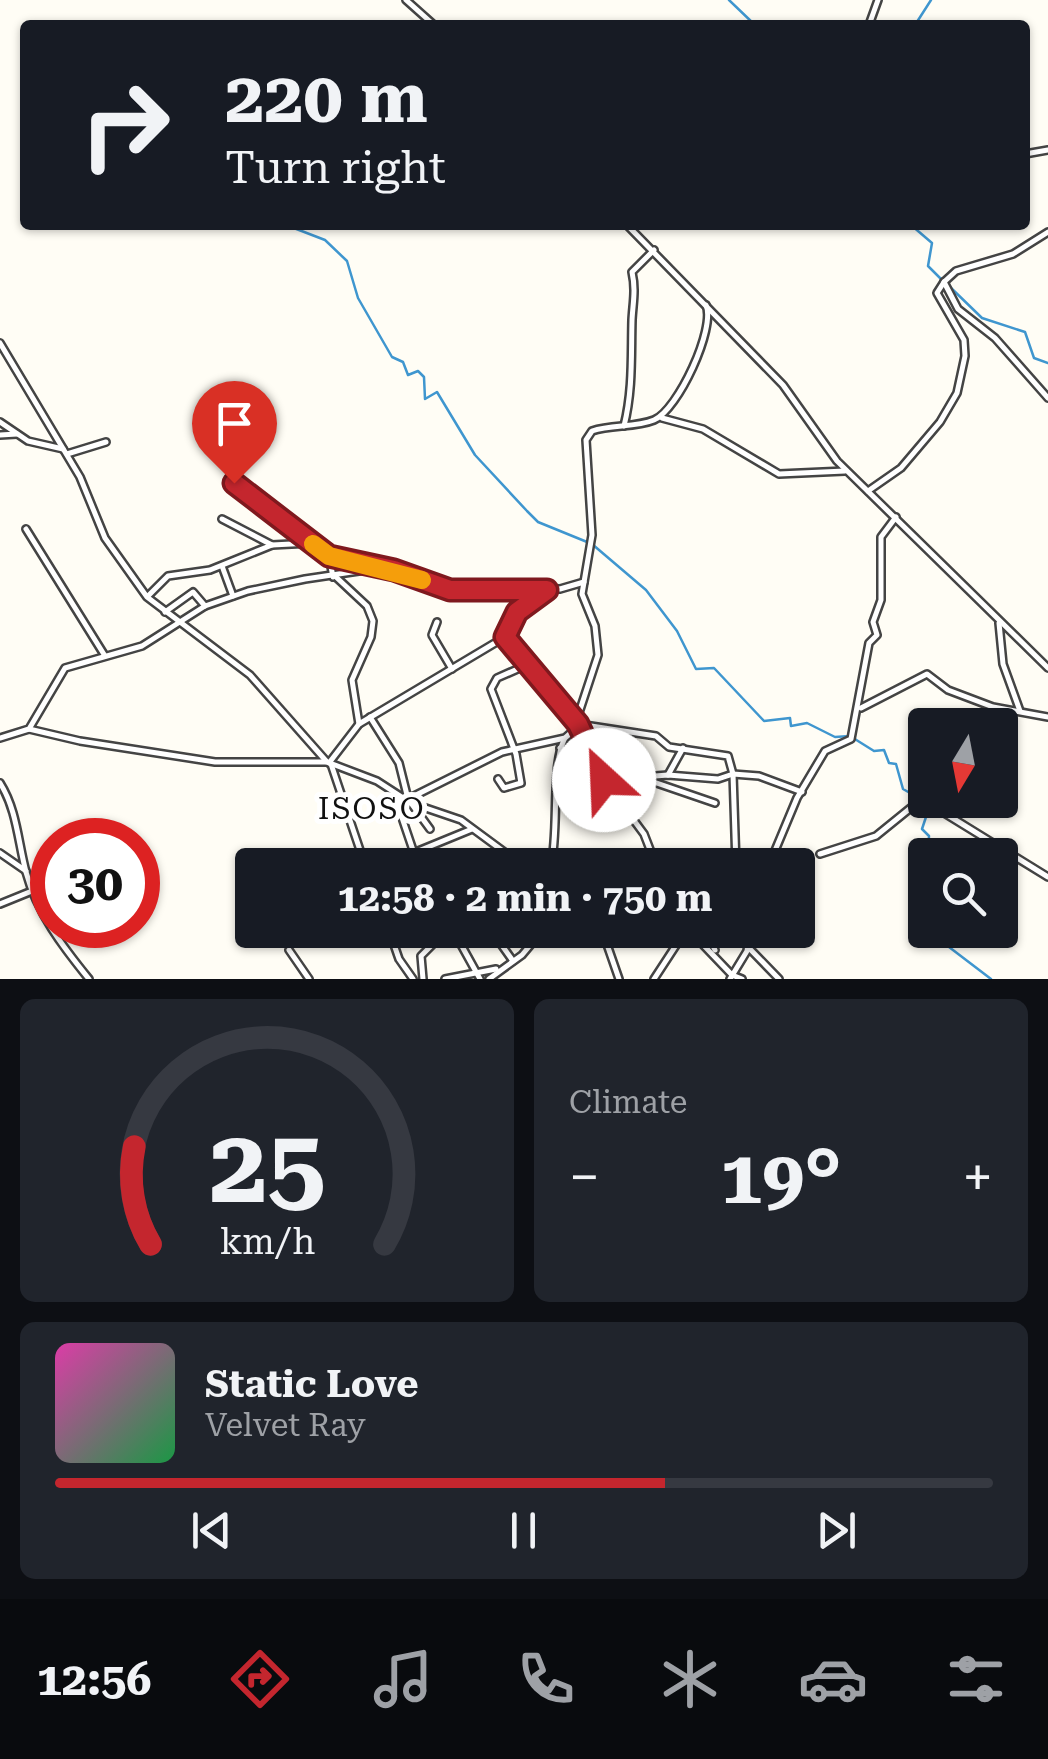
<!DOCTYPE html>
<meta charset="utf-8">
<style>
:root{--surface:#171b24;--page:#20242c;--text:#f1f3f6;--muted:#9ea1a6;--line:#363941;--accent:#c4262e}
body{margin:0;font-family:"Roboto Serif",serif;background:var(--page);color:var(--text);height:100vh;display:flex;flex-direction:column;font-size:38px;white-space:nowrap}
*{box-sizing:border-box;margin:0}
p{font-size:32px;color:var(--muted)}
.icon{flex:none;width:55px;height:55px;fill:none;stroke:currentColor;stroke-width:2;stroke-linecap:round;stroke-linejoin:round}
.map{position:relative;height:979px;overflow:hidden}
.drawer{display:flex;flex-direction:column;gap:20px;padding:20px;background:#0d0f14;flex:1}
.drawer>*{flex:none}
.banner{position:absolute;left:20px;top:20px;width:1010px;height:210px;border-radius:10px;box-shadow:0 2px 8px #0004;background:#171b24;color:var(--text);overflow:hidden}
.needle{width:65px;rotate:190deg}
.fabs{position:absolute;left:908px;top:708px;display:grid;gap:20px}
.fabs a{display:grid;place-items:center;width:110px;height:110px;border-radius:10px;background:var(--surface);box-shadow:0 2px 8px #0004;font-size:50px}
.speed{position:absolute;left:30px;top:818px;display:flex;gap:20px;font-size:50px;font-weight:700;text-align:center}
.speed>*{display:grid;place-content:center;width:130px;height:130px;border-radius:50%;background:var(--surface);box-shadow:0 2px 8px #0004;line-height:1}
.speed .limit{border:15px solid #d22;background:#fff;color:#111}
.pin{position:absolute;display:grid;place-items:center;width:85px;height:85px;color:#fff;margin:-102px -42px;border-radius:50% 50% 50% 0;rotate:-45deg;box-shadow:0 0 10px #0007}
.pin .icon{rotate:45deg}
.me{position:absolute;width:110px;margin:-55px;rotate:335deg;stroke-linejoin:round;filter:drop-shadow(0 0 8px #0008)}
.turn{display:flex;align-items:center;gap:35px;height:210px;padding:0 40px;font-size:45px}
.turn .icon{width:130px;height:130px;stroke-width:2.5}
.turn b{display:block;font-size:70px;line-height:85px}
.big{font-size:75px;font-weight:700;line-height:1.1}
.drawer .widget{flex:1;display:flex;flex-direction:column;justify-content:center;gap:15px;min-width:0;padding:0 35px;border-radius:15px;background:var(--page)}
.drawer .dial{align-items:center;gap:0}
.dial svg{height:260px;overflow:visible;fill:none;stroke:var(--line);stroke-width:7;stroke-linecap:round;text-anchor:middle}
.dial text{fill:var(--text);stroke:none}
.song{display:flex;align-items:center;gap:30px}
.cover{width:120px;height:120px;border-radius:15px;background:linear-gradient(135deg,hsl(320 70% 55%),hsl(140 70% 35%))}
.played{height:10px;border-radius:5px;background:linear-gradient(90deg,var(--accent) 65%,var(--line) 65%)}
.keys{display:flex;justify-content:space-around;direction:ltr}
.heat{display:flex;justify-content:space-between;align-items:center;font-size:55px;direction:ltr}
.drawer .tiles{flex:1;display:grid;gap:20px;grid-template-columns:1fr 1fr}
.widget:last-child{grid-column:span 2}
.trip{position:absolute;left:235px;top:848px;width:580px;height:100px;border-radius:10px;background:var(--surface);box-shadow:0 2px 8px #0004;font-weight:700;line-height:100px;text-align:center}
.tabs{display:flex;height:160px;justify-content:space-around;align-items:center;background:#090b0e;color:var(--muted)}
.tabs .icon{width:70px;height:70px}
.tabs .current{color:var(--accent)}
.tabs b{font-size:45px;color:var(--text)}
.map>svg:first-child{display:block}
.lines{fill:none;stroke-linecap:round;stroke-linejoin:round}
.stream{stroke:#3f96cf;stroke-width:2.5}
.street-casing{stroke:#444;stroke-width:10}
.street{stroke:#fff;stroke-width:5}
.route-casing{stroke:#7f191e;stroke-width:25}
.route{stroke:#c4262e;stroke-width:18}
.slow{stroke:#f59e0b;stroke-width:18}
.labels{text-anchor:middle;stroke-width:10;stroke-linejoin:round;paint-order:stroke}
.quarter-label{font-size:30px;letter-spacing:2.5px;fill:#111;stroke:#fff}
</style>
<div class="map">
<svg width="1048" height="979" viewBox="0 0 1048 979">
<rect width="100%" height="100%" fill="#fffdf5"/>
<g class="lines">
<g class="stream">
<path d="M729,0L755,25"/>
<path d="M915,25L931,0"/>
<path d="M286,225L325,240L347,261L358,298L392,357L403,362L408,375L418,371L424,377L425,399L437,392L475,455L527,511L538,522L592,544L646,590L677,631L696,669L714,668L764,721L790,718L791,726L807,723L835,737L850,736L874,751L884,750L889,763L896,764L903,789L917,797L913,814L928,811L922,829L929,836L928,855"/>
<path d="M911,225L932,243L928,266L943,281"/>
<path d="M949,286L982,318L1025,332L1034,358L1048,363"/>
<path d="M950,930L949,947L991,979"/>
</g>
<g class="street-casing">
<g id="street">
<path d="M406,0L434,25"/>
<path d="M869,25L878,0"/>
<path d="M1025,154L1048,150"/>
<path d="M627,225L783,385L837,461L1048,668"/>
<path d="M1048,232L1013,254L956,271L944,282L958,309L995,338L1048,398"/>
<path d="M0,343L80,477L105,538L147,597L250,675L327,762L377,781L411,803L461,820L522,865"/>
<path d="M662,418L703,429L779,474L845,471"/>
<path d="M0,422L28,441L63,449"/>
<path d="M624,426C633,390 631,356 632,320C633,302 636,290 632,272L654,250"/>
<path d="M0,435L17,434"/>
<path d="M67,454L106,442"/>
<path d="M234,483L329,556L333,577"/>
<path d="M868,491L901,468L940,422L957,393L965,356L964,340L937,293L944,282"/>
<path d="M222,519L272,545"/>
<path d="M26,529L105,656"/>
<path d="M329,556L374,567"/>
<path d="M222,566L233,596"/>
<path d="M336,577L367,606L373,621L371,637L352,680L359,724"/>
<path d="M148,596L168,576L210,570L272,545L311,543"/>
<path d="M165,612L193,592L205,606"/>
<path d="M437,622L432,635L452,669"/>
<path d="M999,623L1003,664L1020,711"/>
<path d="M505,637L517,611L544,591"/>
<path d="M861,708L927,674L948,690L993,707L1048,717"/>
<path d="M370,717L399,763L408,799L502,752L565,738L573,731L598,655L595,626L582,594L592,535L586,440L592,431C612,424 634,428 654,420C678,410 716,328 706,305"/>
<path d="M578,724L656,736L669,747L728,756L733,774L736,865"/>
<path d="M29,729L80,741L215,762H327"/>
<path d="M0,738L29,729L65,668L142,646L205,606L248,591L305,579L379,568L450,590L476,593L503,587L560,589L584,582"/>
<path d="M329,763L359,724L505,637L578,724L604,780L644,834L656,865"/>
<path d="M331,764L365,865"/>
<path d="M668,775L683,748"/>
<path d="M642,778L715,803"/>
<path d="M498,779L504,788L521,783L516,754L491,689L497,678L529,664"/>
<path d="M604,780L668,775L718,779L733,774L759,776L802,792"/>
<path d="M0,783C17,810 18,842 26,872C37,913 63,947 89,979"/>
<path d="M394,794L418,865"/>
<path d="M559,799L583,776L560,748"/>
<path d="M411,803L430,829"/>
<path d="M0,853L26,871"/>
<path d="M820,854L876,836L913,806L928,803L1048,877"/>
<path d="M381,860L389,863L472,829"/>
<path d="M551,865C559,831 551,767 564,740"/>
<path d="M736,865L770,862"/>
<path d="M769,865L797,798L825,751L851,739L869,643L877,635L873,622L881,600V537L896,517"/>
<path d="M0,904L32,891"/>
<path d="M389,930L399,959L413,979"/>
<path d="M453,930L480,979"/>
<path d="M491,930L513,961"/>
<path d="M602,930L619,979"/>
<path d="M689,930L732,975L742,979"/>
<path d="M705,930L715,950"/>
<path d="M748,947L779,979"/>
<path d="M289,950L309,979"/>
<path d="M423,979L421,956L439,938L456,935"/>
<path d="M445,979L496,969"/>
<path d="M489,979L522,955L543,930"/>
<path d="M654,979L686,930"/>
<path d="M730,979L747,951L750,930"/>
</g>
</g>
<use href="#street" class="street"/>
</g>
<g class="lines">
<g class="route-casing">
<path id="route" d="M234,483L329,556L394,570L450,590H547L517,612L505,637L578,724L604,780"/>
</g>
<use href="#route" class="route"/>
<path class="slow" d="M313,544L329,556L422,580"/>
</g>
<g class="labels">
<g class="quarter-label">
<text x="372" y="819">ISOSO</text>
</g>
</g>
</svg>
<div class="fabs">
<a><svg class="needle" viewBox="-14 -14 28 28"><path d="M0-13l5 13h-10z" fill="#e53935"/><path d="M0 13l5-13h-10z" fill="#9ea1a6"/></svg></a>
<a><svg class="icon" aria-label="search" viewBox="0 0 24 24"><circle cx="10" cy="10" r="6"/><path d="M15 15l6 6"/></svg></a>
</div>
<div class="speed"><div class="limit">30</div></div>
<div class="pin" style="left:234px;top:483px;background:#d93025"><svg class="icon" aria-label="arrive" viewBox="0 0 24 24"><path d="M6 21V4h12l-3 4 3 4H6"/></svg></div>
<svg class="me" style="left:604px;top:780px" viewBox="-20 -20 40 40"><circle r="19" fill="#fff"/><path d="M0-13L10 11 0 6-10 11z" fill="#c4262e"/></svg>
<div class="trip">12:58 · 2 min · 750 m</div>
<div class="banner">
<div class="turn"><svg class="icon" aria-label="right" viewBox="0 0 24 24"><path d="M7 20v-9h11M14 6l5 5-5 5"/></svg><div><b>220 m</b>Turn right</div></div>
</div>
</div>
<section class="drawer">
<div class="tiles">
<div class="widget dial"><svg viewBox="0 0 100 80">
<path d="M14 69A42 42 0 1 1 86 69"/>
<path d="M14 69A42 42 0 0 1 9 39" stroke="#c4262e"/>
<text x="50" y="56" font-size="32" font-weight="700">25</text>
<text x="50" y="72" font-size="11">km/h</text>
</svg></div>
<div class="widget"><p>Climate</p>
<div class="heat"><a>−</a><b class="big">19°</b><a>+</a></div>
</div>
<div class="widget">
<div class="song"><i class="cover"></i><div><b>Static Love</b><p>Velvet Ray</p></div></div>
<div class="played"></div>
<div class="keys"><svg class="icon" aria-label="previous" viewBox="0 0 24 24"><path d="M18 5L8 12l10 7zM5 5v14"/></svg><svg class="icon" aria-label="pause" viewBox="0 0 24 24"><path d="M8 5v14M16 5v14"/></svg><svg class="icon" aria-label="next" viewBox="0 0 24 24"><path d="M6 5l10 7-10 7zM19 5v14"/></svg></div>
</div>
</div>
</section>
<nav class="tabs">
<b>12:56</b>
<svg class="icon current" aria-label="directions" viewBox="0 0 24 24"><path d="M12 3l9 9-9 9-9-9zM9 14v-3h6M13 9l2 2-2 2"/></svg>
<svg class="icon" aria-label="music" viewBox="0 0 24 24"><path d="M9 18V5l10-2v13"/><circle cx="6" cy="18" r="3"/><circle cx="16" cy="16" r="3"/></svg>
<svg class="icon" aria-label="phone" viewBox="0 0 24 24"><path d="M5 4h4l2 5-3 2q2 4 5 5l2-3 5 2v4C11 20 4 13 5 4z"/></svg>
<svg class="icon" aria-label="climate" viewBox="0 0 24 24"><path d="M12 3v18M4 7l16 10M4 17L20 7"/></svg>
<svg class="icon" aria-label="car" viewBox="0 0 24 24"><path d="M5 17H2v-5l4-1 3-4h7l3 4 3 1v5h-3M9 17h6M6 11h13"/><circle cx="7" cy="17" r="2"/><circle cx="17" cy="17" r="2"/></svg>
<svg class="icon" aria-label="filters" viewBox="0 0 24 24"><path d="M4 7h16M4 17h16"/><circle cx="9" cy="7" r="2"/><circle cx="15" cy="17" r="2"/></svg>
</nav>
